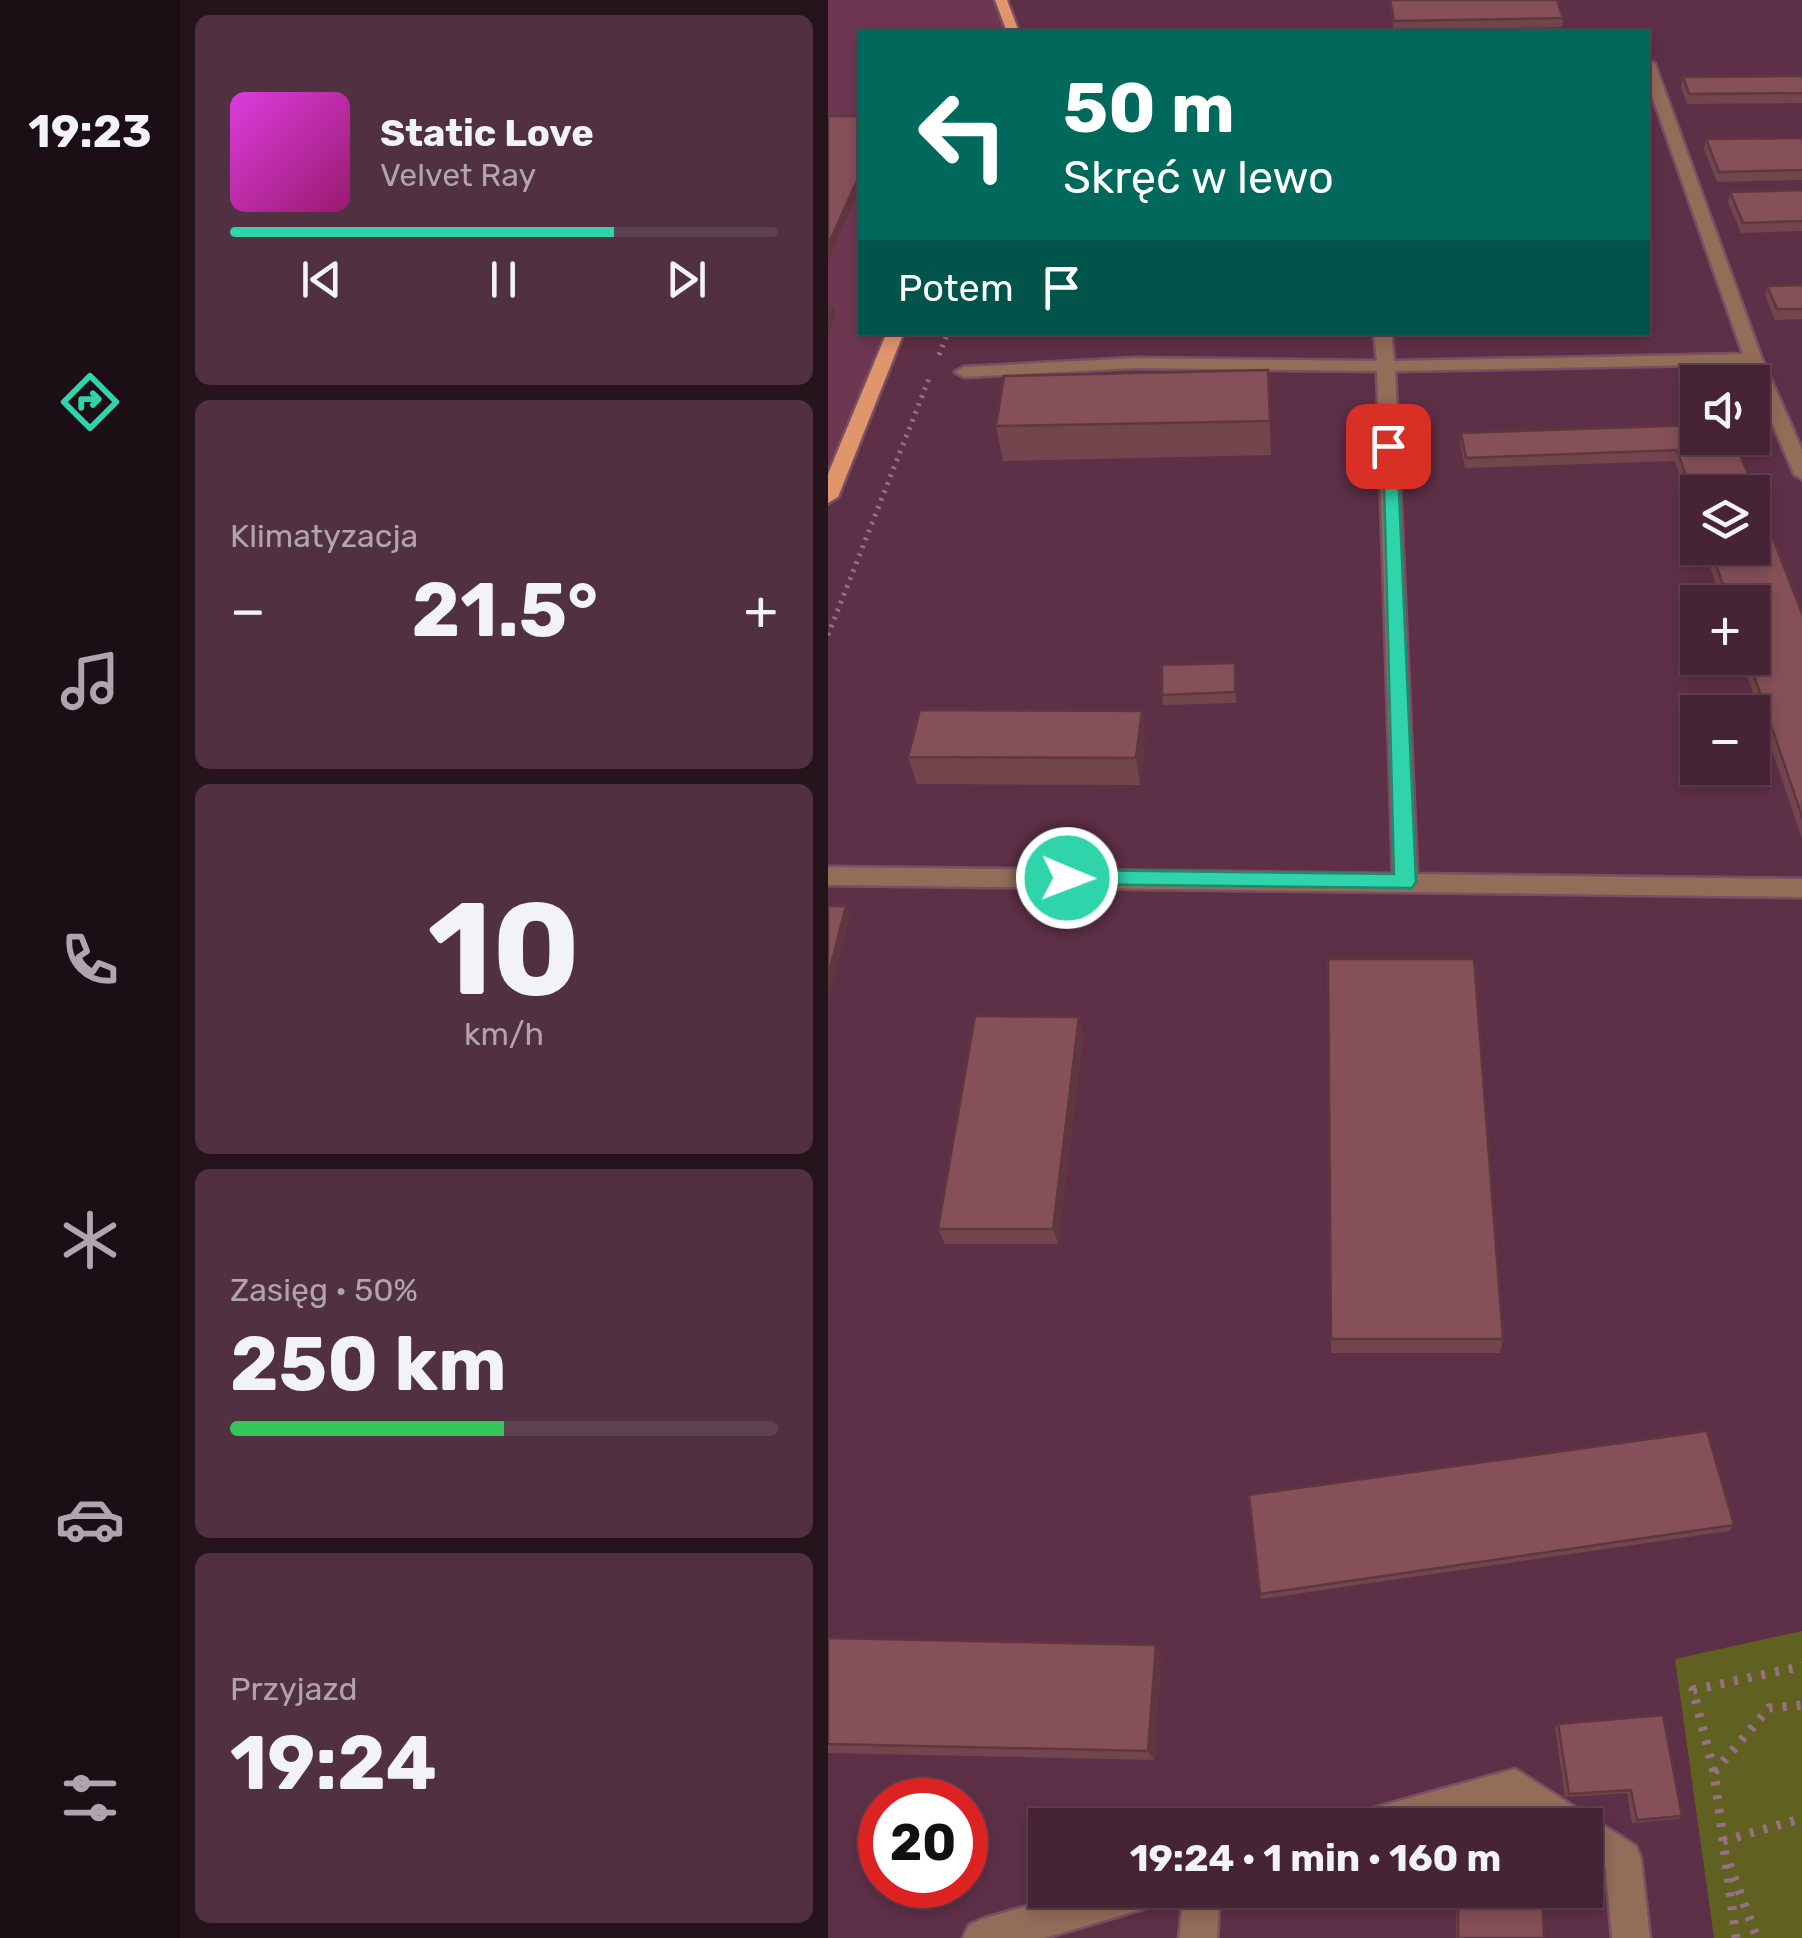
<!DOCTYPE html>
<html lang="pl">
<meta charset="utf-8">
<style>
:root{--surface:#462435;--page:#503041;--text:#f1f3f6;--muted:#b0a4ad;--line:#5e4150;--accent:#30d4aa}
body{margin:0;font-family:Rubik,sans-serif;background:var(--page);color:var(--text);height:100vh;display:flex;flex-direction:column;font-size:38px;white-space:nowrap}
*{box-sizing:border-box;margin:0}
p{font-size:32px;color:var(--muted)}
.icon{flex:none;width:55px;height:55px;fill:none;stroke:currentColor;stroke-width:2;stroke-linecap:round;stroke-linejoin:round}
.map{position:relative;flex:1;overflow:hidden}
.details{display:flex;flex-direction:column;gap:15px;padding:15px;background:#26141d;width:648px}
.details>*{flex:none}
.top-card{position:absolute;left:30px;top:30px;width:792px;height:305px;border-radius:0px;box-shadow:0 5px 15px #0003,0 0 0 2px var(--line);background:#00695c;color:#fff;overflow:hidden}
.fabs{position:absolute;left:852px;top:365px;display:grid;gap:20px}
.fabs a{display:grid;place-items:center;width:90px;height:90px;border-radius:0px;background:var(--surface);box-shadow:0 5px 15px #0003,0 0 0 2px var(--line);font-size:50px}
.speed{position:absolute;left:30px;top:1778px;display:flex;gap:20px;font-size:50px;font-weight:700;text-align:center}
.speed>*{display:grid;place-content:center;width:130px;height:130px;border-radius:50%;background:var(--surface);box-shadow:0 5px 15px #0003,0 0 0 2px var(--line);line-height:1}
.speed .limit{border:15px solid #d22;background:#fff;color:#111}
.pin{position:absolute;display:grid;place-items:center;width:85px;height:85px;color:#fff;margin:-42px;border-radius:20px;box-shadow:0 5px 15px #0006}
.me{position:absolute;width:110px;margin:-55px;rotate:91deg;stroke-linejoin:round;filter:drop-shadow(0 0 8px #0008)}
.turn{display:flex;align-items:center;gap:35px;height:210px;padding:0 40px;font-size:45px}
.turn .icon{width:130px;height:130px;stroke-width:2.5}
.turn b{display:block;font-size:70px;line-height:85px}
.then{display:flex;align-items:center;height:95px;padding:0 40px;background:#0003;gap:20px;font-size:38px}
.big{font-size:75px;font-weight:700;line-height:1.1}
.details .card{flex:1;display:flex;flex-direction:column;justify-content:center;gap:15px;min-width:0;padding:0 35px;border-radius:15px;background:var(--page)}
.details .dial{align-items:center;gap:0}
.dial b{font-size:130px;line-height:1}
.song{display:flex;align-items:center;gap:30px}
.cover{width:120px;height:120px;border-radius:15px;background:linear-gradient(135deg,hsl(300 70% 55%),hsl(320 70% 35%))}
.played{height:10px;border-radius:5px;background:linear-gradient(90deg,var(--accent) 70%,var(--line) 70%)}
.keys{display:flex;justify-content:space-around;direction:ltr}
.heat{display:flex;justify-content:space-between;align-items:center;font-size:55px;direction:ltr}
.charge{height:15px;border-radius:8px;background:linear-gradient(90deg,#34c759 50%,var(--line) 0)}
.trip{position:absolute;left:200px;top:1808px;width:575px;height:100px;border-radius:0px;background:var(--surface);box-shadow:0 5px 15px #0003,0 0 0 2px var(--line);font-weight:700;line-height:100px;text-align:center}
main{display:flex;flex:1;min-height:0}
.tab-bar{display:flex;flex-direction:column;width:180px;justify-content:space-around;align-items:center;background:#1c0e15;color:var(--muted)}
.tab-bar .icon{width:70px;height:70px}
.tab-bar .selected{color:var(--accent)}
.tab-bar b{font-size:45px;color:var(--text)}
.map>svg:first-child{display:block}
.built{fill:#6d3752}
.green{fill:#606120}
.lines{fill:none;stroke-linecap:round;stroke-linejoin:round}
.minor-casing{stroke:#7a4f64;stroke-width:5}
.major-casing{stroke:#7a4f64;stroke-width:5}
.path-far1{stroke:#977083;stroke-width:5;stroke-dasharray:2.5 6;stroke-linecap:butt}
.path{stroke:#977083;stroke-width:9;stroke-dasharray:4 10;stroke-linecap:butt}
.minor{fill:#926e59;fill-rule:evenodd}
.major{fill:#e0966c;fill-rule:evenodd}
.wall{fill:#73454c}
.shaded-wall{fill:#5e383e}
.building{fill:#865058;stroke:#5e383e;stroke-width:2.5}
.route{fill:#30d4aa;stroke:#1f8a6e;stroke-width:2.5}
</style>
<main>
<nav class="tab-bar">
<b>19:23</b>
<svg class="icon selected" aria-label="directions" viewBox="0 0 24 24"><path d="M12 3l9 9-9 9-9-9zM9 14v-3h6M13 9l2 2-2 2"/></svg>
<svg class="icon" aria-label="music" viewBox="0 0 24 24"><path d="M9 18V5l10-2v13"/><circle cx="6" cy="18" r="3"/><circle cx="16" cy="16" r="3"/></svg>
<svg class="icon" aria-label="phone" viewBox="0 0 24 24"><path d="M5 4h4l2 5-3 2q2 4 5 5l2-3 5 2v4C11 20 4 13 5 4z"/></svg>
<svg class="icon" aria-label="climate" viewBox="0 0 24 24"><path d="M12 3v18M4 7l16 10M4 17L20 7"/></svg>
<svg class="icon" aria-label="car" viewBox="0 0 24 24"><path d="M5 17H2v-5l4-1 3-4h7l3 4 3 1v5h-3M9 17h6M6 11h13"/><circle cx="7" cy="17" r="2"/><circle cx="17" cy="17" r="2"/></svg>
<svg class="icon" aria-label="filters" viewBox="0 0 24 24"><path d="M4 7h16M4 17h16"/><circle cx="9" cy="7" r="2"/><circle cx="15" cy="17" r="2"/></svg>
</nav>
<section class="details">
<div class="card">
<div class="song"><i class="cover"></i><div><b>Static Love</b><p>Velvet Ray</p></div></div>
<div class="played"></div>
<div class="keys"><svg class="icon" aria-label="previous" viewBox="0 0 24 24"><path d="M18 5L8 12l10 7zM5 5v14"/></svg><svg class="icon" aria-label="pause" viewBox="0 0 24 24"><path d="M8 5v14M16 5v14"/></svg><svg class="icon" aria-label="next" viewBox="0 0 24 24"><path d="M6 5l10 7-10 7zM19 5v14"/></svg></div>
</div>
<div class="card"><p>Klimatyzacja</p>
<div class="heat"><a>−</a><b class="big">21.5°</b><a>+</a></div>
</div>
<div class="card dial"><b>10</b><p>km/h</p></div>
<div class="card"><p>Zasięg · 50%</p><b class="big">250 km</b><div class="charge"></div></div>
<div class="card"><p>Przyjazd</p><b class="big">19:24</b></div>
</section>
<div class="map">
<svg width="975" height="1938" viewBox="0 0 975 1938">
<rect width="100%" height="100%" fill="#5e3047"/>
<path class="built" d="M0,0H173L185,32H32V332L68,333L0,497Z"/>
<path class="green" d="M974,1631V1938H886L847,1659Z"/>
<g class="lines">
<g class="minor-casing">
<g id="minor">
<path d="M820,60L827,64L934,359L975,452V480L966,474L919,364L567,371L589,874L975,879V897L0,885V867L565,874L549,371L307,368L136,377L127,372L136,367L307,358L549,361L546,332H563L566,361L915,354L820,84Z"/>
<path d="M687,1769L808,1846L813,1859L822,1938H784L778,1869L758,1855V1825H713L684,1806L613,1825H531L536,1812L549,1807Z"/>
<path d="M255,1890H336L331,1903L318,1908L217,1938H135L141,1925L154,1919Z"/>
<path d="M356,1890H392L389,1938H351Z"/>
</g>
</g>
<g class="major-casing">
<g id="major">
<path d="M167,0H179L191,32H179Z"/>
<path d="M59,332H76L10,497L0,503V474Z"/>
</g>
</g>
<g class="path-far1">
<path d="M111,355L120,332"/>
<path d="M0,635L102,376"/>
</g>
<g class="path">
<path d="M886,1772L941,1708L975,1705"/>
<path d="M895,1841L975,1818"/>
<path d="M901,1864L929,1938"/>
<path d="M908,1938L886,1772L865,1690L975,1666"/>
</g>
<use href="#minor" class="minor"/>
<use href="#major" class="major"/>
</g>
<g class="wall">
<path d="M561,0H729L735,18L734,27L566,30Z"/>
<path d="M975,76V103L859,104L853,87L855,77Z"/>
<path d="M975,138V180L889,182L876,149L878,139Z"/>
<path d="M975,190V231L913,233L900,202L902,192Z"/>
<path d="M975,285V319L947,320L937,296L939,286Z"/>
<path d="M186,332H298L186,334Z"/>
<path d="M440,370L443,455L175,461L168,426Z"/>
<path d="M870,425L975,616V842L913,658H925V602H894L876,548H925L870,492V530L847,461L637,468L632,443L633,433Z"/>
<path d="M407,663L408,703L335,705L334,695Z"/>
<path d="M314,711L317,738L312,785L89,784L80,757Z"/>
<path d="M500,959L675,1339L672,1353H503Z"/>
<path d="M251,1017L255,1035L230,1244H117L110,1229Z"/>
<path d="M421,1495L906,1525L901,1531L433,1599Z"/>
<path d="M0,1638L333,1657L326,1760L0,1753Z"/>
<path d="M730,1724L854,1816L850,1819L804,1823L799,1793L737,1797L727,1727Z"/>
<path d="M628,1890H714L716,1938H628Z"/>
</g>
<g class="shaded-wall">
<path d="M32,174V189L0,261V245Z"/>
<path d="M5,305L8,315L0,333V316Z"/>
<path d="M314,711L317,738L312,785L308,758Z"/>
<path d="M18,906L22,916L0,1002V976Z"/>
<path d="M251,1017L255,1035L230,1244L225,1229Z"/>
<path d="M328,1645L333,1657L326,1760L320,1751Z"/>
</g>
<g class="building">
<path d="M562,0H729L735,18L566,21Z"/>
<path d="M975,76V93L861,94L855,77Z"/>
<path d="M0,116H32V174L0,245Z"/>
<path d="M975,138V170L891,172L878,139Z"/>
<path d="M975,190V221L915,223L902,192Z"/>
<path d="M975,285V309H949L939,286Z"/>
<path d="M440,370L442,421L168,426L176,376Z"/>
<path d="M870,425V438H906L975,616V819L920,658H925V602H901L882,548H925V492H870V511L849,450L638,458L633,433Z"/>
<path d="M407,663V692L334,695V665Z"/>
<path d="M92,710L314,711L308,758L80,757Z"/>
<path d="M0,906H18L0,976Z"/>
<path d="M500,959H646L675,1339H503Z"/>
<path d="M147,1016L251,1017L225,1229H110Z"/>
<path d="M879,1431L906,1525L432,1594L421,1495Z"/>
<path d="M0,1638L328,1645L320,1751L0,1744Z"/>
<path d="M835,1715L854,1816L809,1820L803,1790L741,1794L730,1724Z"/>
<path d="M630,1890H714L716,1938H630Z"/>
</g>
<path class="route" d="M555,442L569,446L588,882L584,888L232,884L228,878L232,872L239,870L566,874Z"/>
</svg>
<div class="fabs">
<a><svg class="icon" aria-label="sound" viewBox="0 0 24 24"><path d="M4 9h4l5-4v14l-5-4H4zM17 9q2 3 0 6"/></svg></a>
<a><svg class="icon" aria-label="layers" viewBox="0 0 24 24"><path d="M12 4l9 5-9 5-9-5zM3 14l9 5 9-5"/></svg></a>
<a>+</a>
<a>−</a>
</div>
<div class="speed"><div class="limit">20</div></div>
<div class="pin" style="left:560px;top:446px;background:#d93025"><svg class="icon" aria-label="arrive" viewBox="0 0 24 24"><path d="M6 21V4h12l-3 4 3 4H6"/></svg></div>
<svg class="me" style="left:239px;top:878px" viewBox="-20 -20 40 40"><circle r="17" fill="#30d4aa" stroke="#fff" stroke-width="3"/><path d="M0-11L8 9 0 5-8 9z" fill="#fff"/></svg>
<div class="trip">19:24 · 1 min · 160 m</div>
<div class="top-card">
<div class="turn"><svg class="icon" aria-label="left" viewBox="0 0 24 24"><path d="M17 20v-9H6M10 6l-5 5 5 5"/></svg><div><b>50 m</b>Skręć w lewo</div></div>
<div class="then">Potem<svg class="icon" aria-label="arrive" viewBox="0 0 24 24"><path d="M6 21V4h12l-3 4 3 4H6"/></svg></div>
</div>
</div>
</main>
